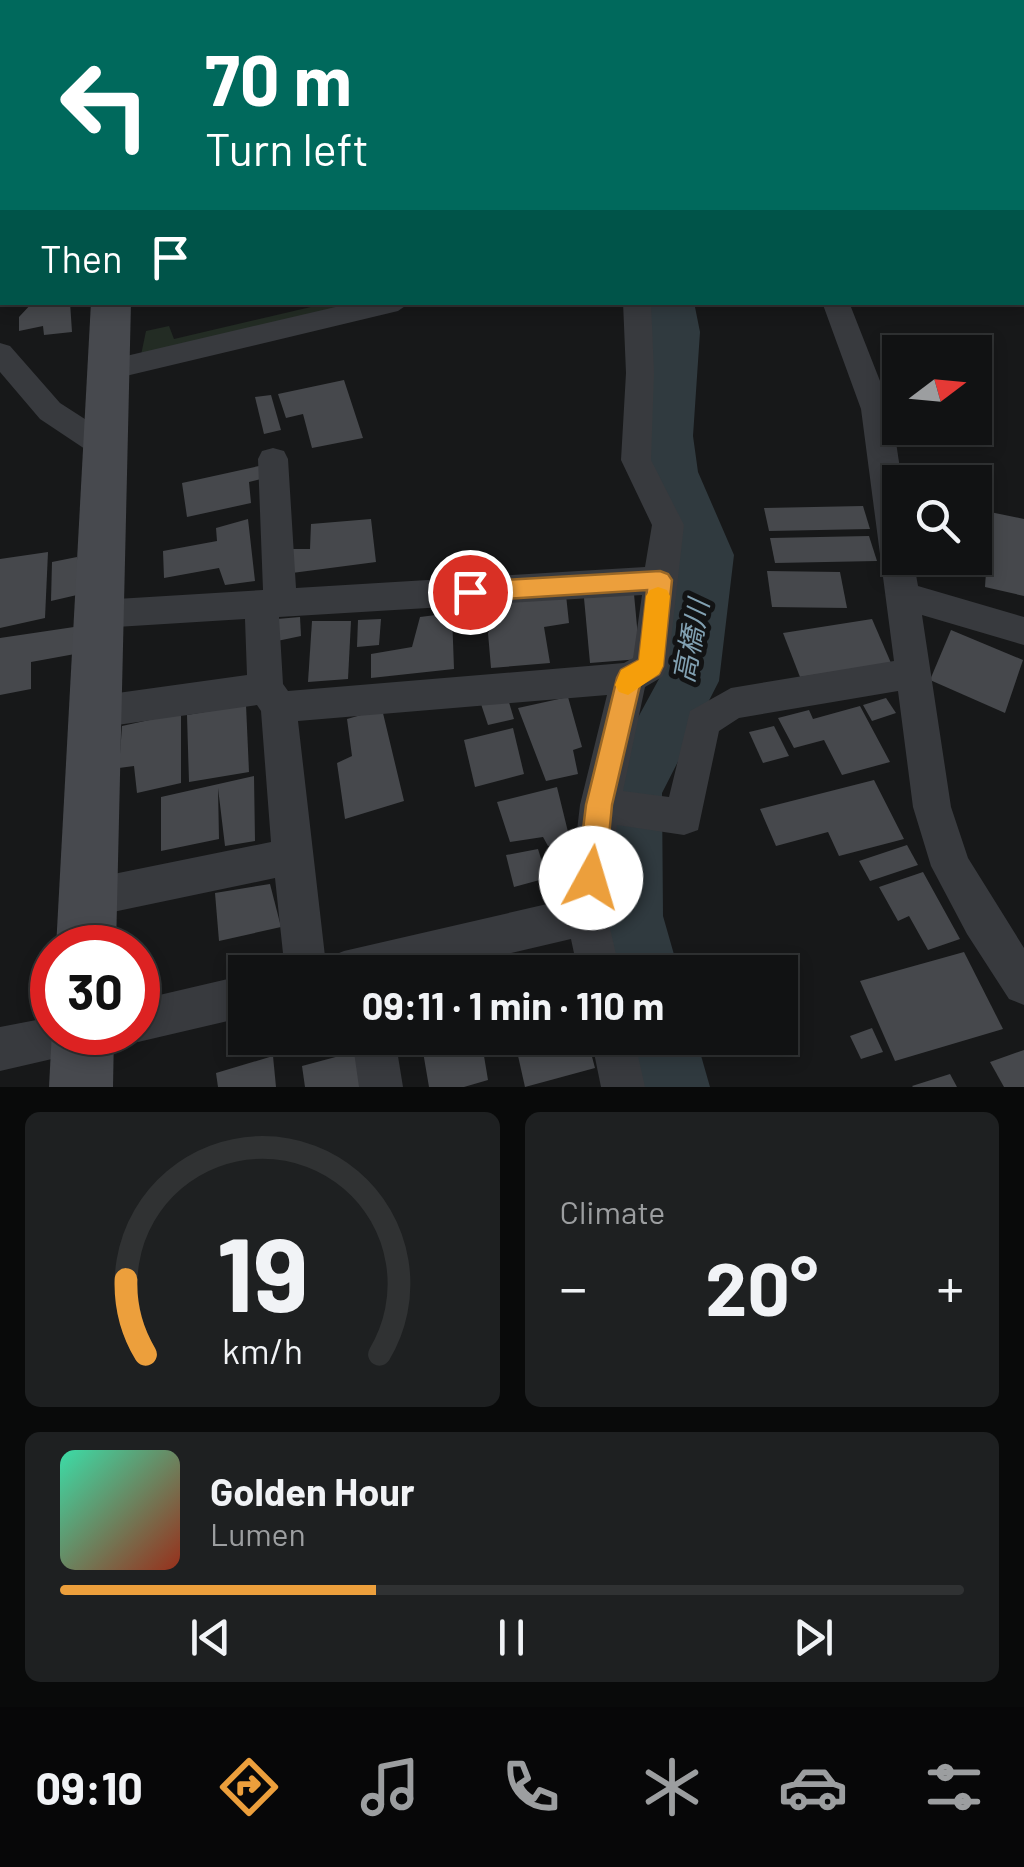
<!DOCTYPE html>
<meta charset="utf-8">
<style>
:root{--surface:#111213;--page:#1e2021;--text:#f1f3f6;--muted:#9c9ea0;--line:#303233;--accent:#ec9f3c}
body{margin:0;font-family:Barlow,"Noto Sans JP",sans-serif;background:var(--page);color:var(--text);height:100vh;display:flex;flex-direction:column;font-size:38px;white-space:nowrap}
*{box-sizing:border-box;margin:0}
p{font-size:32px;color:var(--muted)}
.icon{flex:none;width:55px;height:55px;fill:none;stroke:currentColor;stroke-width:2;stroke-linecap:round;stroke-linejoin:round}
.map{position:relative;height:1087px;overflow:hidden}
.sheet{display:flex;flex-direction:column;gap:25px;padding:25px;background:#090a0a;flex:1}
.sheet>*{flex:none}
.top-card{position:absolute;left:0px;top:0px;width:1025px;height:305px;box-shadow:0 5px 15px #0003,0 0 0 2px var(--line);background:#00695c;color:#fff;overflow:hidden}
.needle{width:65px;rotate:74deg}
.fabs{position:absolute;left:882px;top:335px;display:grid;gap:20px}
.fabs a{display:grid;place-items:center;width:110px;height:110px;border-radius:0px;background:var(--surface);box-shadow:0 5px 15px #0003,0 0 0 2px var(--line);font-size:50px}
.speed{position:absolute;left:30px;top:925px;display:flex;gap:20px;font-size:50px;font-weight:700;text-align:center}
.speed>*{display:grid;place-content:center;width:130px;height:130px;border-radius:50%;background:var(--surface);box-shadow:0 5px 15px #0003,0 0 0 2px var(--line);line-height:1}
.speed .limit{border:15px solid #d22;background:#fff;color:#111}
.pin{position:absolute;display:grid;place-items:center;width:85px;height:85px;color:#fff;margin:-42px;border:5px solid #fff;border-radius:50%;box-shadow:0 2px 10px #0007}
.me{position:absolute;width:110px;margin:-55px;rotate:6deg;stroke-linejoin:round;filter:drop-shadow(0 0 8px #0008)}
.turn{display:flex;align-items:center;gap:35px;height:210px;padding:0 40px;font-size:45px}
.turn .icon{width:130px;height:130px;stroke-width:2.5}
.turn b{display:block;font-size:70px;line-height:85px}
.then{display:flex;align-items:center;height:95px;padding:0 40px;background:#0003;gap:20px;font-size:38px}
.big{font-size:75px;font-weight:700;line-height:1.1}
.sheet .card{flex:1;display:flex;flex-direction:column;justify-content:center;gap:15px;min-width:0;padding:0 35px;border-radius:15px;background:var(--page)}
.sheet .dial{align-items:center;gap:0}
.dial svg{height:260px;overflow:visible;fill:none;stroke:var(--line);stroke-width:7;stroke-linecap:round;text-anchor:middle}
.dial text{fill:var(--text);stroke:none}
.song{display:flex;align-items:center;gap:30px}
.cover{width:120px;height:120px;border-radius:15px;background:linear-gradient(135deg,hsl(160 70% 55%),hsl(10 70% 35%))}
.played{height:10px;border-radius:5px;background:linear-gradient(90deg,var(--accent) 35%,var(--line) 35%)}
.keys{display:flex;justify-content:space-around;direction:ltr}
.heat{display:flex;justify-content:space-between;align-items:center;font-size:55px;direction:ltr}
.sheet .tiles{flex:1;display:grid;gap:25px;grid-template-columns:1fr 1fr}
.card:last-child{grid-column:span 2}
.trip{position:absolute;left:228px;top:955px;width:570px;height:100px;border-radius:0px;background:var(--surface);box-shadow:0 5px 15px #0003,0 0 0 2px var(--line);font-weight:700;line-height:100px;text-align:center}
.dock{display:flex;height:160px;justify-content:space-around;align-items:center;background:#070708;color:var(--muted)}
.dock .icon{width:70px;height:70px}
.dock .selected{color:var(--accent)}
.dock b{font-size:45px;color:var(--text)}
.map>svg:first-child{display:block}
.green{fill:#232c24}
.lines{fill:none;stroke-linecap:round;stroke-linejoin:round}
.stream{stroke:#303a3f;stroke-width:9}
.river{fill:#303a3f;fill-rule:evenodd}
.building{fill:#46484c}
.street{fill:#383a3e;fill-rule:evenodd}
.secondary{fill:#47494e;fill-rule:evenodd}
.route{fill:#ec9f3c;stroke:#996727;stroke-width:2.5}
.slow{fill:#f59e0b}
.labels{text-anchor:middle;stroke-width:10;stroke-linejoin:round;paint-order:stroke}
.water-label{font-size:28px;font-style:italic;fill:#82a1b2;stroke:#121314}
</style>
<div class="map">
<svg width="1024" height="1087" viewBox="0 0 1024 1087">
<rect width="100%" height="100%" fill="#171819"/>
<path class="green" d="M328,303H365L141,355L146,331L169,326L174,339Z"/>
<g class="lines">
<path class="stream" d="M677,302H735"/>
<g class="river">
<path d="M410,0H446L447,2H412Z"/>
<path d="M648,302H694L700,332L693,436L698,472L734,555L719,681L662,793L663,916L679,972H609L595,916L598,791L660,677L678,555L646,472L641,436L652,332Z"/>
<path d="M624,1038H696L710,1087H636Z"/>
</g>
</g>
<g class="building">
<path d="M33,302H70L72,332L44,335L43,326L19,331V317Z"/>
<path d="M344,380L363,438L312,448L303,414L286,418L278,394Z"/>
<path d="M271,395L281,430L264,434L255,397Z"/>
<path d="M259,466L261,479L249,482L251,503L187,517L182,483Z"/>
<path d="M863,506L870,529L769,531L764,508Z"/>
<path d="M990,512L1024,519V596L985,587Z"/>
<path d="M248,519L255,581L225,585L219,568L164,578L163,551L217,541L216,528Z"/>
<path d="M371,519L376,562L292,573L291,549H310L311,524Z"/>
<path d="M869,536L877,561L775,563L770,538Z"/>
<path d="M48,552L45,618L0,628V559Z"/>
<path d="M77,557V595L51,601L52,562Z"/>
<path d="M767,571L840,572L847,608L772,607Z"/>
<path d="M634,594L640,659L590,663L584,598Z"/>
<path d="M566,595L569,623L544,627L550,663L491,668L488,633L507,602Z"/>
<path d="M452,613L454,669L371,678V654L412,647L420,617Z"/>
<path d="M300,617L301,636L277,641V619Z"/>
<path d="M381,619L379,645L357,647L358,620Z"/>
<path d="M872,619L891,663L800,677L783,633Z"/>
<path d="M312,621H351L348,679L308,682Z"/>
<path d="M74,627L75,654L31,662V689L0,695V638Z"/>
<path d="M951,630L1023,660L1005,713L930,680Z"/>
<path d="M568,697L582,747L573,750L578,774L546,781L518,708Z"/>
<path d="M886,698L896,713L872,721L863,705Z"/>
<path d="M508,699L514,719L488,725L481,704Z"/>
<path d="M246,705L249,772L189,782L187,715Z"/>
<path d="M860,706L890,762L842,775L824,740L794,748L778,718L809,710L813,719Z"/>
<path d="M382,709L404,801L345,819L337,763L352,756L347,719Z"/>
<path d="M181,713V783L137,793L134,766L119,768L122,726Z"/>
<path d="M774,726L789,756L763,763L749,732Z"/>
<path d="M513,728L524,774L475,787L464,740Z"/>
<path d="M254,776L255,841L225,846L218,788L219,839L161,851V797Z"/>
<path d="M874,780L904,839L839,856L828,832L776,846L760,809Z"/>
<path d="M557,787L570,840L548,846L543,837L510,842L497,802Z"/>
<path d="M907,845L918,865L870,881L859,861Z"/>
<path d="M538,849L547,878L514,887L506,855Z"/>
<path d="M923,872L960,939L928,950L909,916L898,921L879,887Z"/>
<path d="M270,884L281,927L219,941L215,893Z"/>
<path d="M964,952L1003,1029L895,1061L860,981Z"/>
<path d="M872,1028L883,1052L861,1059L850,1036Z"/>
<path d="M388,1038H481L488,1080L464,1087H429L421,1040L390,1049Z"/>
<path d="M514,1038H587L595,1068L525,1087Z"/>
<path d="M1024,1050V1087H1004L990,1062Z"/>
<path d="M358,1051L365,1087H305L302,1066Z"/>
<path d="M273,1056L276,1087H218L216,1073Z"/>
<path d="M950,1074L957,1087H913L912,1086Z"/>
</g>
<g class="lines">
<g class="street">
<path d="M284,0H304L305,2H285Z"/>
<path d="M647,0H668L669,2H648Z"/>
<path d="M925,0H947L948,2H926Z"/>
<path d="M1022,89L1024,90V104H1022Z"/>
<path d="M1024,258V276H1022V259Z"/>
<path d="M357,302H411L398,311L109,380L99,377L95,370L99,363L109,360Z"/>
<path d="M623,302H651L654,373L651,460L684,525L668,666L662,677L645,687L623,791L669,797L690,711L731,688L894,661L861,409L822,302H849L891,409L902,482L900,558H913L918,586L1024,617V645L922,615L951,807L968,858L1024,948V1005L1009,999L967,934L931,866L913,807L898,691L739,718L719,731L698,830L684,835L617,825L607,915L620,972H578L571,939L429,972H285L275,878L89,917L75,912L69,898L75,884L89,879L271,842L261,711L257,705L96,728L83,723L78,712L83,701L96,696L247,675L245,619L100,628L88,624L83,614L88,604L100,600L263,590L258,459L262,451L273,448L284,451L288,459L296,588L645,567L652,525L621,460L626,373ZM642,595L633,658L624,663L288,691L283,684L279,617ZM607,695L580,805L569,899L344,951L329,957L326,965L298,721Z"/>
<path d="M0,343L10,346L60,403L119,441L123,449L119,457L108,460L97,457L40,419L0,372Z"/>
<path d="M245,975V1017L138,1042L123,1036L121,1032H138V1000Z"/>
<path d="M52,1017V1032H110L104,1047L0,1071V1027Z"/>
<path d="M352,1038H395L403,1087H359Z"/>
<path d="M591,1038H634L645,1087H601Z"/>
</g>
<g class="secondary">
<path d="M68,0H98L99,2H69Z"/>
<path d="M91,302H131L116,948H56Z"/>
<path d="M52,1030L114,1032L113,1087H49Z"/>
</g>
</g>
<path class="route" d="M660,571L668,574L672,580L663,666L659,674L640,685L612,805L605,878L601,888L591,892L581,888L577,878L586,805L617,678L621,670L639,660L647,590L470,601L462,598L458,592L462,585L470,582Z"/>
<path class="slow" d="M658,587L667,590L670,596L663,666L659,674L628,695L619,692L615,685L621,670L639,660L646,596L650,590Z"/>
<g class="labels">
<g class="water-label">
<text transform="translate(691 641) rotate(-79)" y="10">高橋川</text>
</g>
</g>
</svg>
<div class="fabs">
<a><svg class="needle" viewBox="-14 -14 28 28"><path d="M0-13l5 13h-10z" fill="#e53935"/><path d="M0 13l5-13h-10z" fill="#9c9ea0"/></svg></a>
<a><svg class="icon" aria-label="search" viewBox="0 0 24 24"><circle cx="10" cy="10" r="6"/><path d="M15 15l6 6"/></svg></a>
</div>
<div class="speed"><div class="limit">30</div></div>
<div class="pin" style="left:470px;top:592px;background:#d93025"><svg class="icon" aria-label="arrive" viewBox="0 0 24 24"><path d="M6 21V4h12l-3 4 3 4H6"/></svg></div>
<svg class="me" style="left:591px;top:878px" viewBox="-20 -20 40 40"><circle r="19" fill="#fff"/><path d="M0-13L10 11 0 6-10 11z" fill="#ec9f3c"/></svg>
<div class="trip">09:11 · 1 min · 110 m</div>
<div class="top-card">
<div class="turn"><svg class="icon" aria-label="left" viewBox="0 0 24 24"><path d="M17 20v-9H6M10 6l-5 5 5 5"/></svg><div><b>70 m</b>Turn left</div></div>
<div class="then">Then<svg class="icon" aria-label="arrive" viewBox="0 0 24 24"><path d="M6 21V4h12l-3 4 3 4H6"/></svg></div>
</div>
</div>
<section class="sheet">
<div class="tiles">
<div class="card dial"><svg viewBox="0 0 100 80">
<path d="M14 69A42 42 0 1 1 86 69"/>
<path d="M14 69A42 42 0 0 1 8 46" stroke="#ec9f3c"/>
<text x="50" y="56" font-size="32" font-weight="700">19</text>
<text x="50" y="72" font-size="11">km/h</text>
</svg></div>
<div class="card"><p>Climate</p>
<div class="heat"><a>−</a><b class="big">20°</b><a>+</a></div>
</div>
<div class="card">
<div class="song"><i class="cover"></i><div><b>Golden Hour</b><p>Lumen</p></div></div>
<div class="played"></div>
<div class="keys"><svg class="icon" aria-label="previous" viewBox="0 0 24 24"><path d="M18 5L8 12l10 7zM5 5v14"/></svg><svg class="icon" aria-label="pause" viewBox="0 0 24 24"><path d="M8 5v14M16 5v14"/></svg><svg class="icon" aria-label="next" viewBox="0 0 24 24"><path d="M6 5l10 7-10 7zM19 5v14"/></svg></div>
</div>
</div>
</section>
<nav class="dock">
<b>09:10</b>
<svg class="icon selected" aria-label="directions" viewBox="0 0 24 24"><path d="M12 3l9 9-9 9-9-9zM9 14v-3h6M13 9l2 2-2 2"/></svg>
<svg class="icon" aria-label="music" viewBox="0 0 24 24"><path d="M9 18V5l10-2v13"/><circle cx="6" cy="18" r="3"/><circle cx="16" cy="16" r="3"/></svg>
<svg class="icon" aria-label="phone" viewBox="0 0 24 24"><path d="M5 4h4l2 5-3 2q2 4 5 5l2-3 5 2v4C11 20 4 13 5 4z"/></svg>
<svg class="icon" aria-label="climate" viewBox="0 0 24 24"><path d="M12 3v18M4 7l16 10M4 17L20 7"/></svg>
<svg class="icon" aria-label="car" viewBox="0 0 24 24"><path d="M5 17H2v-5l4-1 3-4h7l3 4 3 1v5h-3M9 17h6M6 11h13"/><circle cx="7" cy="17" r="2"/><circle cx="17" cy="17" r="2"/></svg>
<svg class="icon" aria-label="filters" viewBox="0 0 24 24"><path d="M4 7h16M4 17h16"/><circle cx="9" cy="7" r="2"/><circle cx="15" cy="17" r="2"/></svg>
</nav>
